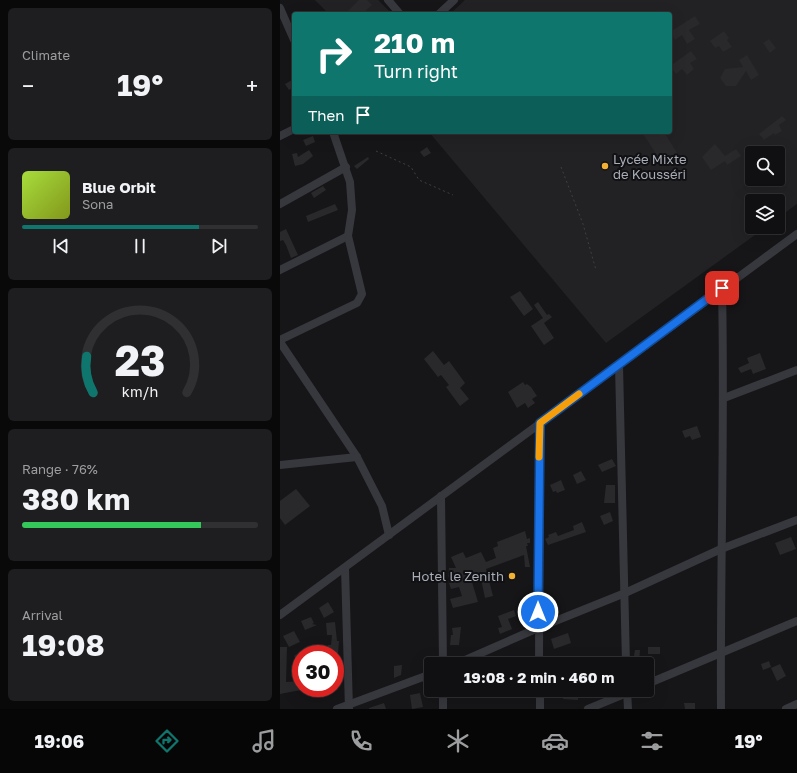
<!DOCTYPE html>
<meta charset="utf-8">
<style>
:root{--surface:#101012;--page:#1e1e20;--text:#f1f3f6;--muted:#9c9d9f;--line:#303032;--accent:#0f766e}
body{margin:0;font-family:"Golos Text",sans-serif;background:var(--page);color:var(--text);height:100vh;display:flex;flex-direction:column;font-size:15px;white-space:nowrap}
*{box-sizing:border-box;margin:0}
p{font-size:13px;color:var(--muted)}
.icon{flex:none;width:22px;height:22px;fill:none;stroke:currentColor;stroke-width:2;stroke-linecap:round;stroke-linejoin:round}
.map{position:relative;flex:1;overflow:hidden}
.drawer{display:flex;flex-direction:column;gap:8px;padding:8px;background:#09090a;width:280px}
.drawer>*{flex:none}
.guide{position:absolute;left:12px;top:12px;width:380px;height:122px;border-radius:4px;box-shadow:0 4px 16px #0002,0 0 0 1px var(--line);background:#0f766e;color:#fff;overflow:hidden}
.buttons{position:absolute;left:465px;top:146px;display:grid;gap:8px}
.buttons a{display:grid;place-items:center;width:40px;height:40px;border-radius:4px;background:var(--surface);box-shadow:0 4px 16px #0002,0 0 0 1px var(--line);font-size:20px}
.speed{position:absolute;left:12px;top:645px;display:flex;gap:8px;font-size:20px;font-weight:700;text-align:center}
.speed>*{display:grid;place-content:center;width:52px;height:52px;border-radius:50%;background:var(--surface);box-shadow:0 4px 16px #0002,0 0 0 1px var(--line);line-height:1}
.speed .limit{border:6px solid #d22;background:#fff;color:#111}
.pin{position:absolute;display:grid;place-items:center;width:34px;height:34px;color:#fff;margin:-17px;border-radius:8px;box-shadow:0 2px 6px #0006}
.me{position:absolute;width:44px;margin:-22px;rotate:0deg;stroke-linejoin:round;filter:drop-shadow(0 0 3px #0008)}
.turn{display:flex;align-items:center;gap:14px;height:84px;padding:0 16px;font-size:18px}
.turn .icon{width:52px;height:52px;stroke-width:2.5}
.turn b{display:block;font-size:28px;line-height:34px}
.then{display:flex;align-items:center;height:38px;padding:0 16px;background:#0003;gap:8px;font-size:15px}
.big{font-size:30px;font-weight:700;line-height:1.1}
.drawer .card{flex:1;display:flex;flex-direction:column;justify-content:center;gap:6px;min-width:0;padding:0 14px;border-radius:6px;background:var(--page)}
.drawer .dial{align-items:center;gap:0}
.dial svg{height:104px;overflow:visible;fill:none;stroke:var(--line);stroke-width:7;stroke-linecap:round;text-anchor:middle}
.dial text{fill:var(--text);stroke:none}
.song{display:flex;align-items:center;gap:12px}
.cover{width:48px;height:48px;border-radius:6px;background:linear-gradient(135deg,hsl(80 70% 55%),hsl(70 70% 35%))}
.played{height:4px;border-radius:2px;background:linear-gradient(90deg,var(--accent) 75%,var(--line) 75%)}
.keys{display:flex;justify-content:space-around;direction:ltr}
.heat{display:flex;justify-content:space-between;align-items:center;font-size:22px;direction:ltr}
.charge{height:6px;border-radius:3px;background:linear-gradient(90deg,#34c759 76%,var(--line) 0)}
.trip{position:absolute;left:144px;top:657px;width:230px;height:40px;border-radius:4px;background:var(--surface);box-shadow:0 4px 16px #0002,0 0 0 1px var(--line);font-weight:700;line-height:40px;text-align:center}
.dock{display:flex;height:64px;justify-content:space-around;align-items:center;background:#060607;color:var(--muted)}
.dock .icon{width:28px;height:28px}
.dock .selected{color:var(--accent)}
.dock b{font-size:18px;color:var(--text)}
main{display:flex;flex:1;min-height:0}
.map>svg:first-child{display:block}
.built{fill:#222225;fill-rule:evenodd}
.building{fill:#29292c}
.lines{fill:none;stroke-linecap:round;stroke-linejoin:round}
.path{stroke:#3d3f44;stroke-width:1;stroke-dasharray:2 3;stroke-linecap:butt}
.minor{stroke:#37383d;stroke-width:8}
.route-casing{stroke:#114b97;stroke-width:10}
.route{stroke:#1a73e8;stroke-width:7}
.slow{stroke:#f59e0b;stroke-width:7}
.poi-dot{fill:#f2b134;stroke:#111113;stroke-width:1.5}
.labels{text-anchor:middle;stroke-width:4;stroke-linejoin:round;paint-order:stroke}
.poi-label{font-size:13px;fill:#a8adb8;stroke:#111113;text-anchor:start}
</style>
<main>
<section class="drawer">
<div class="card"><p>Climate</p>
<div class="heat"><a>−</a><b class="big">19°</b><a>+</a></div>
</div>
<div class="card">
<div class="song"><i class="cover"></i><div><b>Blue Orbit</b><p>Sona</p></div></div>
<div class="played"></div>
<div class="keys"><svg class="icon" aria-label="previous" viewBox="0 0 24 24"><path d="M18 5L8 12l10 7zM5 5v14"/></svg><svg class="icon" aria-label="pause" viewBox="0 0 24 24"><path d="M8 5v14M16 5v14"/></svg><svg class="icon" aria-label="next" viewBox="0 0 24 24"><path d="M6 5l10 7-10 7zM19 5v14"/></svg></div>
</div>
<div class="card dial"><svg viewBox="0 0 100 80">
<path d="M14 69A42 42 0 1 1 86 69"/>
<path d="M14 69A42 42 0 0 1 9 41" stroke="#0f766e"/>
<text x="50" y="56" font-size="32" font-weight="700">23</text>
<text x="50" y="72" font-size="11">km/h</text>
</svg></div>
<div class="card"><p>Range · 76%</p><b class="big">380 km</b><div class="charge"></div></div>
<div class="card"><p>Arrival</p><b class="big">19:08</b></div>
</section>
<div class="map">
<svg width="517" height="709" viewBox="0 0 517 709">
<rect width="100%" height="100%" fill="#161618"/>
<g class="built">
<path d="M35,0H98L112,14H49Z"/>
<path d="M185,0H517V204L498,218V201H472V227H486L326,343L149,132H390V14H170ZM472,153H498V179H472Z"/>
</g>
<g class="building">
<path d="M79,0H87L92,5L82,14H65Z"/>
<path d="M415,16L420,24L409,30L415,39L407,44L402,35L395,40L390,32Z"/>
<path d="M444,31L449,38L447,40L452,47L443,52L439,46L435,48L430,41Z"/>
<path d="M489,39L496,48L490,53L483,43Z"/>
<path d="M411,51L417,59L410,63L414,69L407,75L402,69L396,74L390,66Z"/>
<path d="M467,55L479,75L471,80L466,71L456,86H446L440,78L445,69L463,67L459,60Z"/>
<path d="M14,79V87L9,90L5,84Z"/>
<path d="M502,116L506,120L499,125L502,131L495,135L494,133L484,140L479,134Z"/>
<path d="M362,132H384L397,153L382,163Z"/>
<path d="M33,136L35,142L26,146L23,140Z"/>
<path d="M435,144L445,156L456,149L461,156L447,165L445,161L431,170L422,157Z"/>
<path d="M147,147L151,153L144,157L140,152Z"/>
<path d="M29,150L33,156L23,164L15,166L12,154L17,153L18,157Z"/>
<path d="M472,155V170L465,160Z"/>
<path d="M88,157L89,159L77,169L74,166Z"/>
<path d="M43,186L46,190L34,198L31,193Z"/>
<path d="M55,204L58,210L28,222L26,216Z"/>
<path d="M6,229L18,255L11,258L6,245L3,240L0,241V232Z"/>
<path d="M240,291L253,309L244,316L230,297Z"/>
<path d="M258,302L267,315L269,314L272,317L264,323L274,338L264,345L251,326L263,318L254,305Z"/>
<path d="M153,351L164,365L169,361L185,383L180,388L189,399L180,406L166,387L169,385L161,375L158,377L144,359Z"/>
<path d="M480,353L486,369L473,374L471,369L461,373L458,368L469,363L467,358Z"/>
<path d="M243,382L245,385L247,384L251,387L257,396L252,399L255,403L248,408L245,403L237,408L228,392Z"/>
<path d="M417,426L421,437L412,440L410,436L405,438L402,431Z"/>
<path d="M332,459L336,466L322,472L318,465Z"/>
<path d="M301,471L306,480L297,484L293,475Z"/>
<path d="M281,480L285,490L277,493L276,491L273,492L270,485Z"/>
<path d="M326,485H335V503H324Z"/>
<path d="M16,489L30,506L5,525L0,518V501Z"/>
<path d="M330,512L333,521L324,525L320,516Z"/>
<path d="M302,522L306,532L268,545L265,539L269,537L268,535L276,532L278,536L294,530L293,526Z"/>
<path d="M245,531L247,539L250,538V543H247L248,546H246L250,567H245L244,555L206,569L213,596L205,598L201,579L192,582L198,602L173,608L170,599L182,596L179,587L171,589L169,583H171L168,576L169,568H176L171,557L183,552L186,558L201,552L206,562L216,558L213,548L218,546L217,542Z"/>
<path d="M511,537L516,549L500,555L495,543Z"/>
<path d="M48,602L54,612L44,618L39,608Z"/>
<path d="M234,610L236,616L228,619L232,629L220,634L218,628L222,627L218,616Z"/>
<path d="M31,617L34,623L32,624L37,625L25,630L21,621Z"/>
<path d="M55,622L57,641H59L58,654H47L48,645H51L52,635H47L46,623Z"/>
<path d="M181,627L179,645H170L171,635H173L172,628Z"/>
<path d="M14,631L20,642L9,647L3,636Z"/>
<path d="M288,633L291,643L274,649L271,639Z"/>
<path d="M0,647H7L6,682L21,681V690L0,694Z"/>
<rect x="368" y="647" width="12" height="7"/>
<path d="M26,648L30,654H21V665L14,656Z"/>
<path d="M355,650H360L359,663L353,662Z"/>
<path d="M489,661L491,667L483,670L481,664Z"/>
<path d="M500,664L506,676L497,681L491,668Z"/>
<path d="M122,665L121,675L114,678V666Z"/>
<path d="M286,690L298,692V700L283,699Z"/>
<path d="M140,693L143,707L132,709L130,695Z"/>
<path d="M104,703L106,709H89V708Z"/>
<path d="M404,703H415V709H405Z"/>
</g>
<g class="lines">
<g class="path">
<path d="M96,151L131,167L139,180L173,195"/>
<path d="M281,167L303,224L316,270"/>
</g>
<g class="minor">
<path d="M108,0L120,14"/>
<path d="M0,8L14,40"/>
<path d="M159,14L174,0"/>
<path d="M0,136L14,129"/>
<path d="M0,204L66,167"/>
<path d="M0,270L68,236"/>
<path d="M0,340L77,303L82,294L68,236L72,210L70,182L53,132"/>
<path d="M0,342L77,457L102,506L109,535"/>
<path d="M339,365L346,664"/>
<path d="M444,398L517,370"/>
<path d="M0,465L77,457"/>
<path d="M161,496L163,664"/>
<path d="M65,568L69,709"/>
<path d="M0,615L517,234"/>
<path d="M176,664L258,628L345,593L441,549L517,520"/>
<path d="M259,664L260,423"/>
<path d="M367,684L517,621"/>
<path d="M260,690V709"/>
<path d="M347,690L348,709"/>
<path d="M57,709L151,674"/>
<path d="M163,709V690"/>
<path d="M308,709L354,690"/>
<path d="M441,709C440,569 445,429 442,288"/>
<path d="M506,709L517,704"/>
</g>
</g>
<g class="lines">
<g class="route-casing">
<path id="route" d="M258,612L260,423L442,288"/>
</g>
<use href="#route" class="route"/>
<path class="slow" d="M259,457L260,423L299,394"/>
</g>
<g class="poi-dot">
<circle cx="325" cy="166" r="4"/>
<circle cx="232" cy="576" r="4"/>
</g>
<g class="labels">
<g class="poi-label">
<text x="333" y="164">Lycée Mixte<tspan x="333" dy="15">de Kousséri</tspan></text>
<text x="224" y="581" text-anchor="end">Hotel le Zenith</text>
</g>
</g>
</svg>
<div class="buttons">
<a><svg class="icon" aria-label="search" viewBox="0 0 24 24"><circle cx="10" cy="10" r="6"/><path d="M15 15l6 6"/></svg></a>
<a><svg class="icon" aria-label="layers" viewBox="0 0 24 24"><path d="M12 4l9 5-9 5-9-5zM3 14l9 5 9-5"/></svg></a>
</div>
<div class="speed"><div class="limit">30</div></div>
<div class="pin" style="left:442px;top:288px;background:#d93025"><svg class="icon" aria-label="arrive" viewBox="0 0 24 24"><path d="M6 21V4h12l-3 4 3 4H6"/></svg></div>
<svg class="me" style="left:258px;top:612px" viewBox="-20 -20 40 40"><circle r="17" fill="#1a73e8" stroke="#fff" stroke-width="3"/><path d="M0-11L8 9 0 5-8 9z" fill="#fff"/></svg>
<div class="trip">19:08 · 2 min · 460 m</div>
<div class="guide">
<div class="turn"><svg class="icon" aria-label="right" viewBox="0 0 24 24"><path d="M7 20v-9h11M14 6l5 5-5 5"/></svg><div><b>210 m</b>Turn right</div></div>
<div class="then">Then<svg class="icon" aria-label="arrive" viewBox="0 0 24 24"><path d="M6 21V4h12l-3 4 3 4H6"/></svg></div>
</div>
</div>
</main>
<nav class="dock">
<b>19:06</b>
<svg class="icon selected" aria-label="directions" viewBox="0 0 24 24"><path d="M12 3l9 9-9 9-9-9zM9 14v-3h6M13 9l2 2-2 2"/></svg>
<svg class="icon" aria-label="music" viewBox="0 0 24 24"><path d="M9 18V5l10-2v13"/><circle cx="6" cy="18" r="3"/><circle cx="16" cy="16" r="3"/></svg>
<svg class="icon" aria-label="phone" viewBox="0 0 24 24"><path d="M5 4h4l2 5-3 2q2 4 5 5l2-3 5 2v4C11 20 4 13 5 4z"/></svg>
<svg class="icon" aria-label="climate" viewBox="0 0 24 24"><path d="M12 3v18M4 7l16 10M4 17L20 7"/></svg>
<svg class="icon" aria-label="car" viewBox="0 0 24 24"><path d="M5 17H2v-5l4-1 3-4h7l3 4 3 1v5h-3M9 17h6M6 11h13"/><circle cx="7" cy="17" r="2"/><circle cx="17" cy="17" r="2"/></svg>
<svg class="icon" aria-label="filters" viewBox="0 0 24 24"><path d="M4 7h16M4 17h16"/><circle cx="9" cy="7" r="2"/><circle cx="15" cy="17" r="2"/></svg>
<b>19°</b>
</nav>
